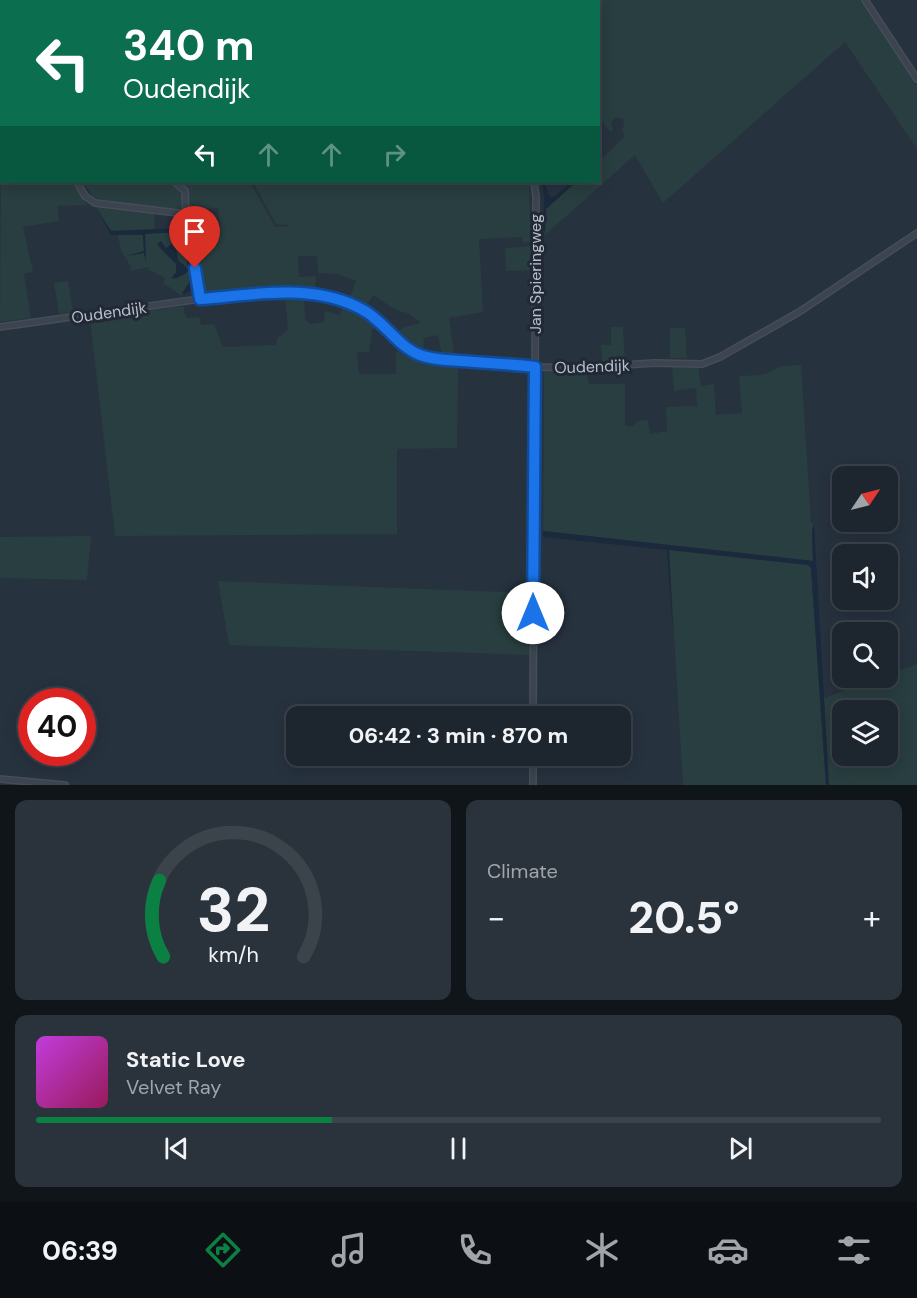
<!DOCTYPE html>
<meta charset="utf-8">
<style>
:root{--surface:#1d262f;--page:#2a323b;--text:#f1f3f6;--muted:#a0a5aa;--line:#3b434b;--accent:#0b8043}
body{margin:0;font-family:"DM Sans",sans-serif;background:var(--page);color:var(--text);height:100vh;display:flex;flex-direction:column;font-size:22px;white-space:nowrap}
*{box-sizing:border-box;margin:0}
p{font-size:20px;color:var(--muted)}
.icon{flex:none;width:33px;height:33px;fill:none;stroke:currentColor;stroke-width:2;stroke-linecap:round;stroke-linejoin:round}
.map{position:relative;height:785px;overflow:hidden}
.panel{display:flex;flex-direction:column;gap:15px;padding:15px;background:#10151a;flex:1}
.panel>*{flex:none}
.top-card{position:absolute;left:0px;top:0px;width:600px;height:183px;box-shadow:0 3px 15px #0003,0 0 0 2px var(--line);background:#0b6e4f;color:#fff;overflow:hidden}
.needle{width:39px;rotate:55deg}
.tools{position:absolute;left:832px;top:466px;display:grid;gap:12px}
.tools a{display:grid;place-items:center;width:66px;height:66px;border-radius:12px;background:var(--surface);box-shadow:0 3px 15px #0003,0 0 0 2px var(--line);font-size:30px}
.speed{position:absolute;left:18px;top:688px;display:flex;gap:12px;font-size:30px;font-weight:700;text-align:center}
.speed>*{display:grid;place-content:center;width:78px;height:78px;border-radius:50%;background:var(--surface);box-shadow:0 3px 15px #0003,0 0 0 2px var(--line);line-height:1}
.speed .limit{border:9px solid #d22;background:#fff;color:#111}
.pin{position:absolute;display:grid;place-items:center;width:51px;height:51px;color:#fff;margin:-62px -26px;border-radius:50% 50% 50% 0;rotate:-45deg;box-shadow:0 0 6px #0007}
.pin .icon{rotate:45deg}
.me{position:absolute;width:66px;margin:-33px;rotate:0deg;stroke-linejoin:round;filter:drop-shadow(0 0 4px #0008)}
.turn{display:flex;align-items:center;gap:21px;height:126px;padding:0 24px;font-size:27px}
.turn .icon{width:78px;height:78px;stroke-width:2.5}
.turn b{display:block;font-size:42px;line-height:51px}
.lanes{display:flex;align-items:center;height:57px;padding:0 24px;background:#0003;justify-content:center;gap:30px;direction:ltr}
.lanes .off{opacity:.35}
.big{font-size:45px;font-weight:700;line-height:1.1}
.panel .tile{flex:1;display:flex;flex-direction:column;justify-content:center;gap:9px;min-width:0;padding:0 21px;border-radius:12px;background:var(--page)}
.panel .dial{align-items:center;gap:0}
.dial svg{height:156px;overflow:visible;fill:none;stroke:var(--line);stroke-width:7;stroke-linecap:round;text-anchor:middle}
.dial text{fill:var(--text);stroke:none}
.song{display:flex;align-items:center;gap:18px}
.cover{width:72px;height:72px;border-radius:9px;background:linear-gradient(135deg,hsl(290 70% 55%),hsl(330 70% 35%))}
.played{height:6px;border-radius:3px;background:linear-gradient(90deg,var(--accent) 35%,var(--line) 35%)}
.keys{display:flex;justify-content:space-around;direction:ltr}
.heat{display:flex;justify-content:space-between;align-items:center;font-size:33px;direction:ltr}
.panel .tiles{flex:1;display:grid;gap:15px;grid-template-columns:1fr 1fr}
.tile:last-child{grid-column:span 2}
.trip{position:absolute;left:286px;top:706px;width:345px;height:60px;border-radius:12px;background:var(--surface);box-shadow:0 3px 15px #0003,0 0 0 2px var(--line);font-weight:700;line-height:60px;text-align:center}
.tab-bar{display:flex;height:96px;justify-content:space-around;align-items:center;background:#0c0f13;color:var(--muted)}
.tab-bar .icon{width:42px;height:42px}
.tab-bar .current{color:var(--accent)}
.tab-bar b{font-size:27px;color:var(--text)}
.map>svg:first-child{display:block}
.green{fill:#293e40;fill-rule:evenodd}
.water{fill:#1b293d}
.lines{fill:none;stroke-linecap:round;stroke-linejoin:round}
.minor-casing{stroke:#454d59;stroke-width:8}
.minor{stroke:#3b444f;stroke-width:5}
.route-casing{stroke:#114b97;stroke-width:15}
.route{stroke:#1a73e8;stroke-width:10}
.labels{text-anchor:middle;stroke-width:6;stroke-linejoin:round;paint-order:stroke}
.street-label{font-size:16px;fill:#b8bfca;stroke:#202935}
</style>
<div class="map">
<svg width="917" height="785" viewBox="0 0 917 785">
<rect width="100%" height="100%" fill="#27323f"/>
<g class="green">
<path d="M152,0H321V1L153,2Z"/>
<path d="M475,0H860L917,86V149L845,42L663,203L635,155L545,235L546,209L576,182H598L599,161L625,136L622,130L624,125L623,119L617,117L611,122L613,130L610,132L599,117L598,2Z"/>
<path d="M1,157L2,182H74L87,205L57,206L59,221L23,227L33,272L24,274L31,318L0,322Z"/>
<path d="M83,182H171L183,192L185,210L101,201L92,195Z"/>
<path d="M177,182H250L275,227H287L288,225L276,224L253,182H529L531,242H523L522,237L479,239L483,312L449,318L455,358L442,356L438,335L424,338L423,352L409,343L397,333L404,327L421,323L410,314L396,310L373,295L365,308L349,299L356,281L338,274L318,273L317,256H298L299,277L316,276L315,287L311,291L270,292L263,290L202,292L191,230L221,228L218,208L189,210L186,190Z"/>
<path d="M98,205L154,212L155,230L110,231L97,209Z"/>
<path d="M178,230L182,232L184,236L188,269H186L178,260L176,245L174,242L166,248L163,243L159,248L176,264V273L172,275L182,276L189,271V283L183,292L182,296L163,283L165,278L149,270V267L130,271L131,267L121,250L118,235H143L144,251L130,255L144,253L146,260L145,234Z"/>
<path d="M531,246L532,270L506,271L505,248Z"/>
<path d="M68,281L73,312L59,314L54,283Z"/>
<path d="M285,295H304L305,319L310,324L324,322L325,311L340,315L344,303L361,311L378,322L372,331L369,352H357L359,374H396V351L415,361L458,365L457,448L397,449V534L115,536L90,319L184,306V312L187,318L199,317L201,325L214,324L223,347L276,345L277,338L288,330Z"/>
<path d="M611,327H623L625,360L602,363L601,345H611Z"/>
<path d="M670,328H685L687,358H670Z"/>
<path d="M672,364H698L701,386L714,384L716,415L742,413L739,376L763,375L781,366L801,365L811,523L814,524L812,531L813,561L543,531L544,371L586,372L589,384H625V426H634L637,421L648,420L650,434L667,431L666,407L697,406L696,388L674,391Z"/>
<path d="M91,536L87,580L0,578V537Z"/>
<path d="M669,550L808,565L811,568L826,785H683Z"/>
<path d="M218,581L531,593L530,655L229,645Z"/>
<path d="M917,664V785H829L824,698L879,678H888V675ZM843,711H888V756H843Z"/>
</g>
<g class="water">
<path d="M542,182H544L550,197L555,196L571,182H576L546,209L545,231L543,230L544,198Z"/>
<path d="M97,209L111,231L179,228L185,230C188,238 196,280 192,288C191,290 186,293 185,294L182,293L189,283V271C183,274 178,280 171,278L176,273V264L157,244L161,241L166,248L175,242L178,260L188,269L184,236L181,232L145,234L146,261L144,253L127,256L144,251L143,235H111Z"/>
<path d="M814,524L829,785H826L811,568L808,565L669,550L673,633L667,550L543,537V531L813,561L812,531Z"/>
</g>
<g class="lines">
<g class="minor-casing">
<g id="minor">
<path d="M466,0V2"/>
<path d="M865,0L917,79"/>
<path d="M77,182L85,196L95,203L178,213L186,218"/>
<path d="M175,182L185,191L186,218L200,299"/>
<path d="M0,327L200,299L308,293L322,295L342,301L364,310L382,323L410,350L428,357L535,367L577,368L655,363L702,364L720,357L799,312L917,233"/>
<path d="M533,717L536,197L534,182"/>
<path d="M533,756V785"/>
<path d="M0,779L65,785"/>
</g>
</g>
<use href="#minor" class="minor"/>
</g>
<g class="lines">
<g class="route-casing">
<path id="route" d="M195,268L200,299C253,295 314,282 363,310C384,321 398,347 420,355C433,360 448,360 461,361C486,363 511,364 535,367L533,613"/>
</g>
<use href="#route" class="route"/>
</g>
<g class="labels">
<g class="street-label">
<text transform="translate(535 274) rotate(-90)" y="6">Jan Spieringweg</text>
<text transform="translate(109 312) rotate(-8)" y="6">Oudendijk</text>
<text transform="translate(592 366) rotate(-2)" y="6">Oudendijk</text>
</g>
</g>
</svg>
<div class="tools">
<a><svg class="needle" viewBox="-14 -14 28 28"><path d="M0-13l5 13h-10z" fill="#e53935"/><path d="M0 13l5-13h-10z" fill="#a0a5aa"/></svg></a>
<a><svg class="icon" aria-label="sound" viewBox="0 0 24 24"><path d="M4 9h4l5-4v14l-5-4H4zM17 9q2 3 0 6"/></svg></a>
<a><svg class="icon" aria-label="search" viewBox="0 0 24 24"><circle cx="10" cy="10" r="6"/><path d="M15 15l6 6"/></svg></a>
<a><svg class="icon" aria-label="layers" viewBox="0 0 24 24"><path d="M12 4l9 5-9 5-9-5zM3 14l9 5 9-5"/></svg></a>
</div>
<div class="speed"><div class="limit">40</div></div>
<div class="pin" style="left:195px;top:268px;background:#d93025"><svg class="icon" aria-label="arrive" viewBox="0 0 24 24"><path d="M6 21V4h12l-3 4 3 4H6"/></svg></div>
<svg class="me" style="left:533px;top:613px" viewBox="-20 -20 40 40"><circle r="19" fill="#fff"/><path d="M0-13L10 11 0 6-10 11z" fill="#1a73e8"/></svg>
<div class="trip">06:42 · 3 min · 870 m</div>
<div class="top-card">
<div class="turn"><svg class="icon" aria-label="left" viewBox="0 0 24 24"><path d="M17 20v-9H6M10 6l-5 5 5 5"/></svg><div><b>340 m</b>Oudendijk</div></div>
<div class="lanes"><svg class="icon" aria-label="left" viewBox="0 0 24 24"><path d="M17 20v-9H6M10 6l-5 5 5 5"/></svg><svg class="icon off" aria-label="ahead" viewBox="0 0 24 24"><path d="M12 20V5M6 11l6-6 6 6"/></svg><svg class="icon off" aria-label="ahead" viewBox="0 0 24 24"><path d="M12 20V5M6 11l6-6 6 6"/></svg><svg class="icon off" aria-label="right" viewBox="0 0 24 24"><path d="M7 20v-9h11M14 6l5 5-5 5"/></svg></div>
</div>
</div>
<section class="panel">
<div class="tiles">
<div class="tile dial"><svg viewBox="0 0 100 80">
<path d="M14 69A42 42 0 1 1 86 69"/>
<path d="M14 69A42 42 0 0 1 12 30" stroke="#0b8043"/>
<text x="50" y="56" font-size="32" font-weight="700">32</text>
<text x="50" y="72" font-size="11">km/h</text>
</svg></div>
<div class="tile"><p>Climate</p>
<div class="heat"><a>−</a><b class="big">20.5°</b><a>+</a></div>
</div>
<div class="tile">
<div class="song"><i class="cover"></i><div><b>Static Love</b><p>Velvet Ray</p></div></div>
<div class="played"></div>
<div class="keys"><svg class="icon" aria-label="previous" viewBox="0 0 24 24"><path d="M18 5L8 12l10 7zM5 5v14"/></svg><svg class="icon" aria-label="pause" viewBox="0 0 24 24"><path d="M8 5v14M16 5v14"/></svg><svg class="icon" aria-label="next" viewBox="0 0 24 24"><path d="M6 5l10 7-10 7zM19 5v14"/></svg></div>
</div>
</div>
</section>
<nav class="tab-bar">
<b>06:39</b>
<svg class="icon current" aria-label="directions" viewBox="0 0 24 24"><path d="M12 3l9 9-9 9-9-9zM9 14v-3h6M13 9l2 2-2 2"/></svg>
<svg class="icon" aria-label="music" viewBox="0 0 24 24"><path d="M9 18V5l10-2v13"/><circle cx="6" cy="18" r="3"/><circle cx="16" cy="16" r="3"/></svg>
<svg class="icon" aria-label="phone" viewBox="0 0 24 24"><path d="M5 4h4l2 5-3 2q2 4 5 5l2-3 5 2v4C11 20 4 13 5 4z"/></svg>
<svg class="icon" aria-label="climate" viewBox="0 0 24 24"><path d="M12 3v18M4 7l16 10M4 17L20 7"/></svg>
<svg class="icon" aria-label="car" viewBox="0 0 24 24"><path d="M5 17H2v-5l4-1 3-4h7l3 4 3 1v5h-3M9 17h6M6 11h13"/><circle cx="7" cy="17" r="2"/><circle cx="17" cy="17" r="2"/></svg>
<svg class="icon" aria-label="filters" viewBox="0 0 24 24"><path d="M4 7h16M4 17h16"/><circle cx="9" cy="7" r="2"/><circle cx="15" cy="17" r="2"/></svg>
</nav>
